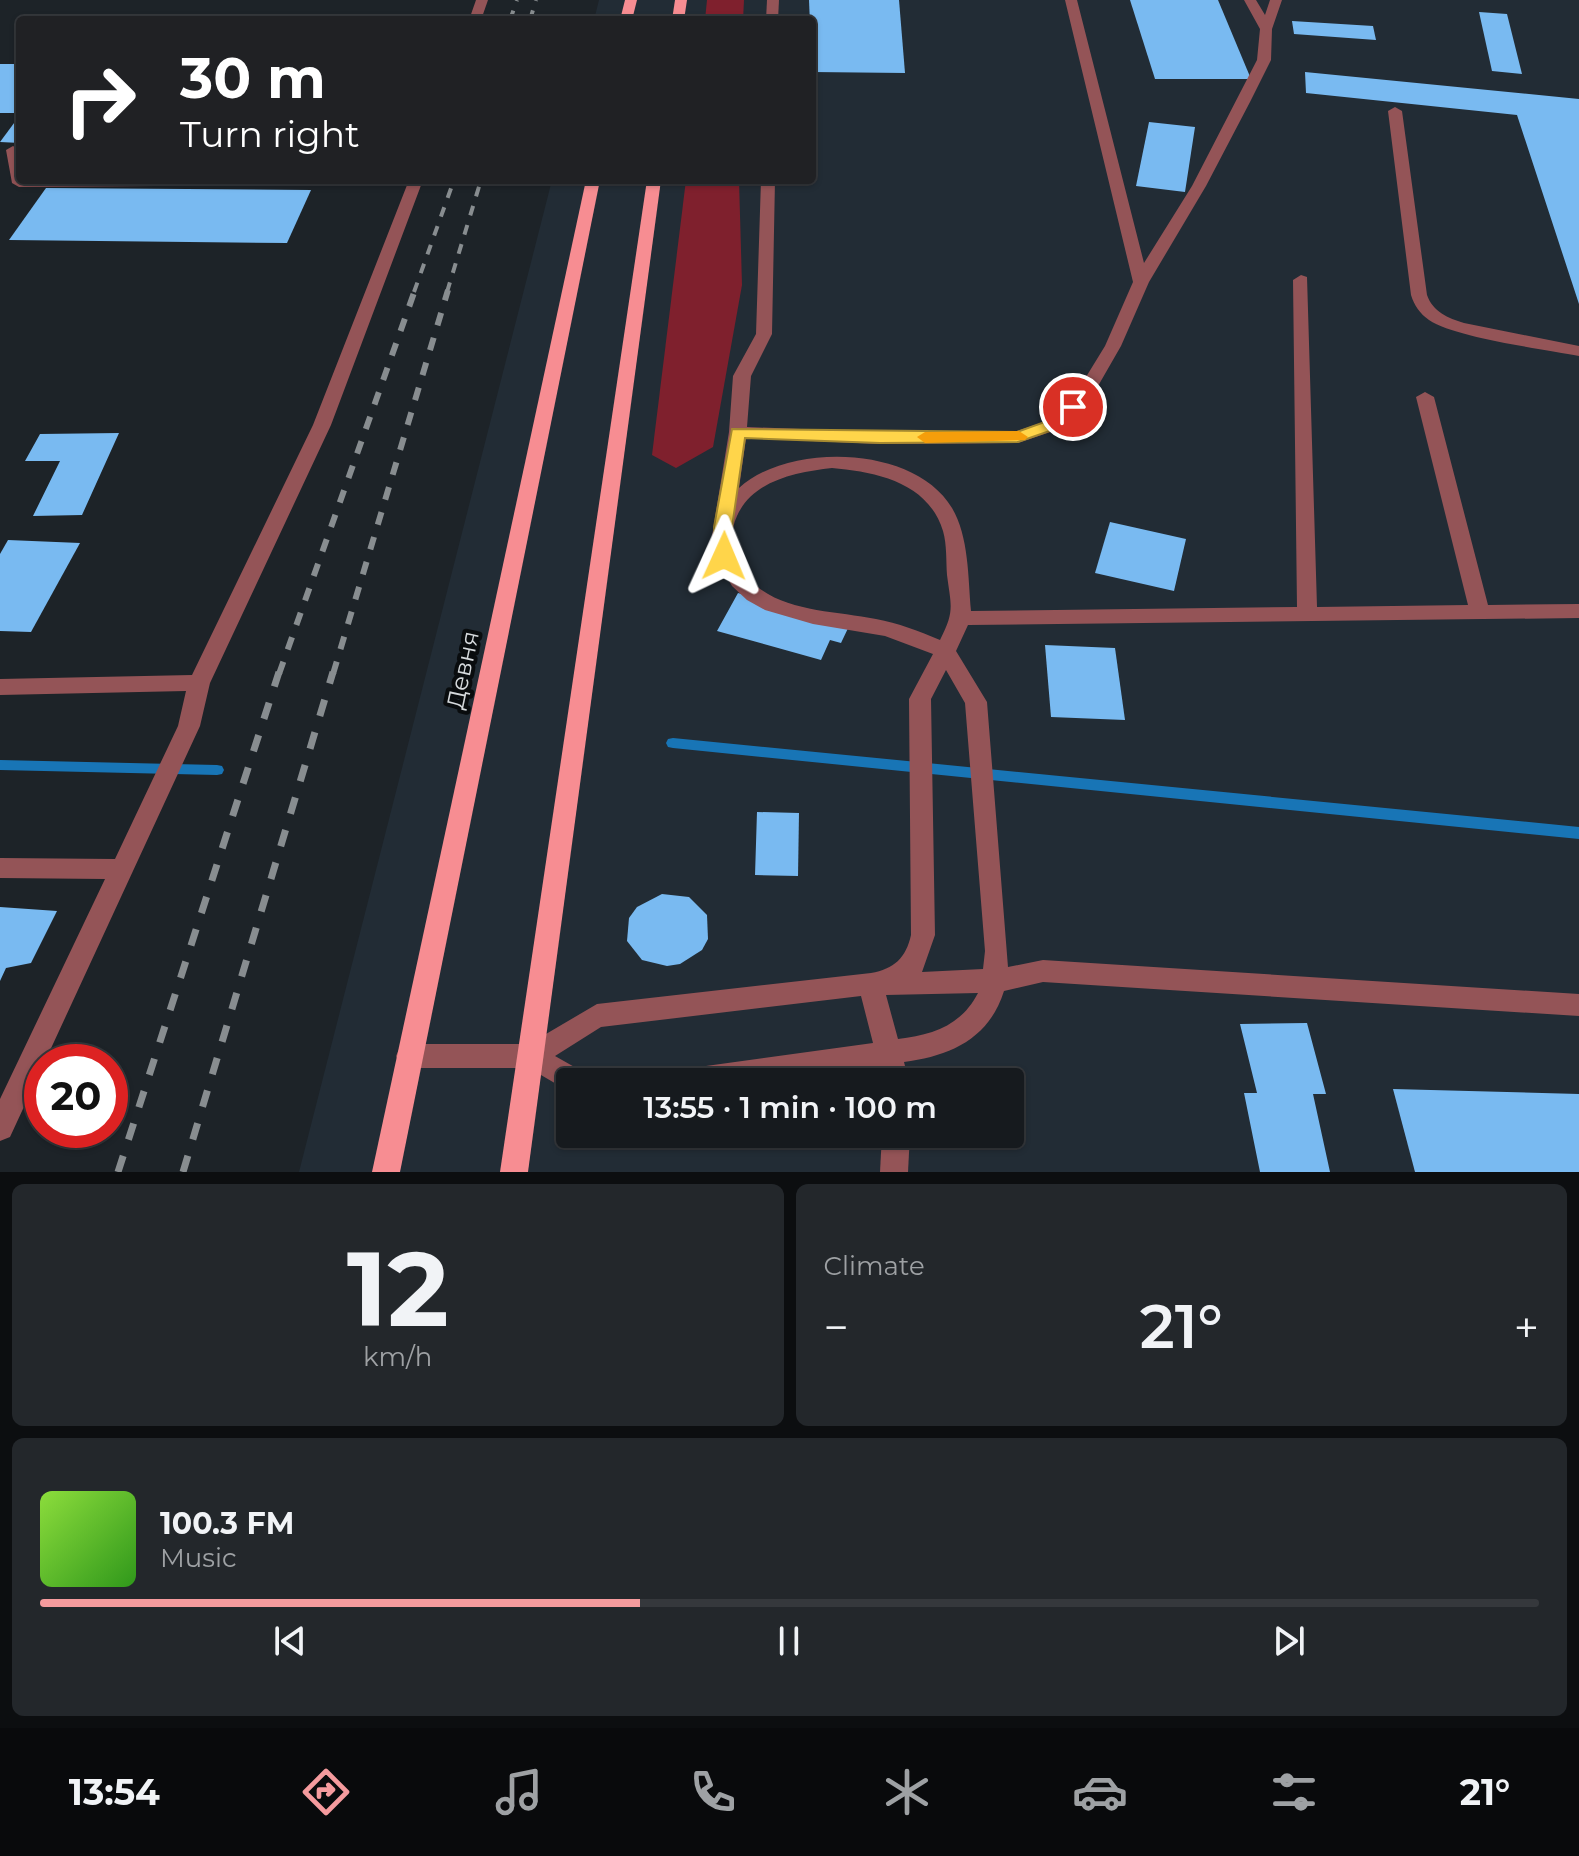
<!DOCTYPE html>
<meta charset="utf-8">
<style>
:root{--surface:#161a1e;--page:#23272b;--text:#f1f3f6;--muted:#9ea1a4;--line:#35383c;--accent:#f59b9e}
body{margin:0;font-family:Montserrat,sans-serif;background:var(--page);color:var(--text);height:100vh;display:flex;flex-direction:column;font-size:30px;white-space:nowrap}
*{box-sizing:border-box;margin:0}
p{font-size:26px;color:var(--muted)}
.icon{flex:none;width:44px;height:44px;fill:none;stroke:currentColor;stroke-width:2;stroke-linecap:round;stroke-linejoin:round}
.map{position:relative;height:1172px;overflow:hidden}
.side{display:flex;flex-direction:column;gap:12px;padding:12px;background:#0c0e10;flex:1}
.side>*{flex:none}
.hud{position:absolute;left:16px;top:16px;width:800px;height:168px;border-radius:8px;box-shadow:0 2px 6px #0004,0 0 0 2px var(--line);background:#202124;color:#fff;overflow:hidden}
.speed{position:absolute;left:24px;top:1044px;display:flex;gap:16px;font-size:40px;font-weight:700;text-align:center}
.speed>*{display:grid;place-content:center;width:104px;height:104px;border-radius:50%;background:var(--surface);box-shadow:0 2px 6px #0004,0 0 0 2px var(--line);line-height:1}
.speed .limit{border:12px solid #d22;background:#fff;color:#111}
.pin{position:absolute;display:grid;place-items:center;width:68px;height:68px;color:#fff;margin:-34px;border:4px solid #fff;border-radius:50%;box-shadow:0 2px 8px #0007}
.me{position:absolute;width:88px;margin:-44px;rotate:1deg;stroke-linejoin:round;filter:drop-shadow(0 0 6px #0008)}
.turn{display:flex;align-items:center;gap:28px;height:168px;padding:0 32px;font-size:36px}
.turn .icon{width:104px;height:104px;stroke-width:2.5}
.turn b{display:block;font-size:56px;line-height:68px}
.big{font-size:60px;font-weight:600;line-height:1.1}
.side .card{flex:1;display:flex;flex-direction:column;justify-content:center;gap:12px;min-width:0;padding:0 28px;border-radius:12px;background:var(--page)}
.side .dial{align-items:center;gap:0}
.dial b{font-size:104px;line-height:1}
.song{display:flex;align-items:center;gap:24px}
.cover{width:96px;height:96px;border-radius:12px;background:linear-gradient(135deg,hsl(90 70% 55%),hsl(110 70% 35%))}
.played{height:8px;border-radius:4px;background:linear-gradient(90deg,var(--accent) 40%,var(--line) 40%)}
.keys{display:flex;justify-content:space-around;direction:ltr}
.heat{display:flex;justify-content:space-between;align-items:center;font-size:44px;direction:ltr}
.side .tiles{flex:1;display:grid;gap:12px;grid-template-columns:1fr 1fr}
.card:last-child{grid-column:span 2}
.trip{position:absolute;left:556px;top:1068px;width:468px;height:80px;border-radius:8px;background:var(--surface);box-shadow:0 2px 6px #0004,0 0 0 2px var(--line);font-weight:600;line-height:80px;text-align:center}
.menu{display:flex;height:128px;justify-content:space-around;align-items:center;background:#090a0c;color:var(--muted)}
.menu .icon{width:56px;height:56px}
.menu .selected{color:var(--accent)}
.menu b{font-size:36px;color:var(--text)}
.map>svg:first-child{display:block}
.built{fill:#222c35;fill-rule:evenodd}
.forest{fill:#7f202d}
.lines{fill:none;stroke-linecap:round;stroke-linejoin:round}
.stream{fill:#1875b6;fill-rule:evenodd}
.building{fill:#79baf1}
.minor{fill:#945457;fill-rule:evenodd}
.major{fill:#f78d92;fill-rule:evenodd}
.rail-far2{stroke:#888d90;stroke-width:4;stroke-dasharray:10 10;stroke-linecap:butt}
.rail-far1{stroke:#888d90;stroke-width:6;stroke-dasharray:13 13;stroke-linecap:butt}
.rail{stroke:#888d90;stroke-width:7;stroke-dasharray:17 17;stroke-linecap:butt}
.route{fill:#ffd54a;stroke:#a68a30;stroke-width:2}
.slow{fill:#f59e0b}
.labels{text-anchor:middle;stroke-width:8;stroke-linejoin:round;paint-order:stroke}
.street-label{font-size:24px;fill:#d5d9dc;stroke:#090c0e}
</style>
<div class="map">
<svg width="1579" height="1172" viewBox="0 0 1579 1172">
<rect width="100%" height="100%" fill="#1d2328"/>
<path class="built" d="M599,0H1579V1172H299L552,180H812V20H594ZM570,1082H1010V1134H570Z"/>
<g class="forest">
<path d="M707,0H744L743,20H705Z"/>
<path d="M686,180H739L742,285L713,447L676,468L652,455Z"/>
</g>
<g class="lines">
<g class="stream">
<path d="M673,738L1579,827V839L673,748L668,747L666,743L668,739Z"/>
<path d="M0,760L217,765L222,766L224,770L222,774L217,775L0,770Z"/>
</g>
</g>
<g class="building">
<path d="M809,0H899L905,73L812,72Z"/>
<path d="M1130,0H1218L1251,79H1155Z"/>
<path d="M1479,12L1507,14L1522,74L1492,71Z"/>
<path d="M1292,21L1373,26L1376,40L1294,34Z"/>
<rect x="0" y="64" width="20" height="49"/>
<path d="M1305,72L1579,99V304L1517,115L1306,93Z"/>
<path d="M20,115V143L0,142Z"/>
<path d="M1149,122L1195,127L1185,192L1136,186Z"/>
<path d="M46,188L311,190L287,243L9,240Z"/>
<path d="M119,433L82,515L33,516L60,461H25L40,434Z"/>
<path d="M1110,522L1186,539L1174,591L1095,573Z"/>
<path d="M8,540L80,543L31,632L0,631V554Z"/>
<path d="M738,593L851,622L841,643L830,640L821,660L717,631Z"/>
<path d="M1045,645L1115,648L1125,720L1051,717Z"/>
<path d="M757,812L799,813L798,876L755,875Z"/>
<path d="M662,894L689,897L707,915L708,939L702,950L680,964L667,966L642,960L627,941L629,918L637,907Z"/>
<path d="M0,907L57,911L31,963L6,968L0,981Z"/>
<path d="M1307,1023L1326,1094H1313L1330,1172H1260L1244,1093H1257L1240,1024Z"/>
<path d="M1393,1089L1579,1094V1172H1415Z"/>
</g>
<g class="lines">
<g class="minor">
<path d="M476,0H488L481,20H469Z"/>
<path d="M767,0H779L778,20H766Z"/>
<path d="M1065,0H1077L1144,263L1192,186L1257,60L1260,29L1244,0H1256L1265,15L1270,0H1282L1272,29L1271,60L1250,102L1206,186L1149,282L1121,346L1094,393L1068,426L1018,443L880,444L746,438L739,488C789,442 915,445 952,508C969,537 968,577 971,611L1297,607L1293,280L1301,275L1307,277L1317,607L1468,605L1416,397L1425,392L1434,397L1488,605L1579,604V618L968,625L956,651L987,702L1008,967L1043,960L1579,994V1016L1043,982L1004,991C989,1039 950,1056 904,1062L909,1082H883L879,1066L765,1082H664L668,1073L677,1070L873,1043L861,996L601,1027L555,1056L585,1073L589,1082H570V1092L529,1068H409L400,1065L396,1056L400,1047L409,1044H529L597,1004L871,973C894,969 906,958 911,935L909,699L933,654L885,636L813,624L765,610L747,600L732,586L715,556L712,536L729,432L733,376L756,334L761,180H775L772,334L751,376L747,427L880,432L1017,431L1056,418L1078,390L1105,346L1133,282ZM832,468C876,472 928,482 943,531C947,545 946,561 947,575C951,606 955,611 940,640C919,631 898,623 876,619C827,609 766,613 738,564C730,549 730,531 737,516C753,480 797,472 832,468ZM946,670L965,703L985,951L983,969L922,972L935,935L931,699ZM978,993C961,1026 932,1035 898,1039L886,995Z"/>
<path d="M1395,107L1402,111L1427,295C1433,312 1448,318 1464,323L1579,346V356C1543,349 1456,338 1429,320C1420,314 1414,305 1411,295L1388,111Z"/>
<path d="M13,146L20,150V180H407L400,184L19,187L12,183L6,150Z"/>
<path d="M409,180H423L331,425L210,683L200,726L10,1137L0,1141V1099L105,879L0,878V858L115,859L178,726L186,691L0,695V679L192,675L313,425Z"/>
<path d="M882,1134H910L908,1172H880Z"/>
</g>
<g class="major">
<path d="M625,0H637L632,20H620Z"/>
<path d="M675,0H687L684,20H672Z"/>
<path d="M586,180H600L400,1172H372Z"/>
<path d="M647,180H661L528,1172H500Z"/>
</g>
<g class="rail-far2">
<path d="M510,20L517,0"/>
<path d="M530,20L536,0"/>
<path d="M414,292L454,180"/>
<path d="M447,292L481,180"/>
</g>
<g class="rail-far1">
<path d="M279,674L415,290"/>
<path d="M333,674L448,290"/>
</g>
<g class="rail">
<path d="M118,1172L279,672"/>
<path d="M183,1172L333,672"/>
</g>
</g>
<path class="route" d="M1073,402L1081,407L1067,425L1018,442L880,443L745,438L732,527L733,556L724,562L715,556L714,527L732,429L1017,432L1056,418L1068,404Z"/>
<path class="slow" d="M1019,431L1028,437L1025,440L925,443L917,437L925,432Z"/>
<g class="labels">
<g class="street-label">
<text transform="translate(463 670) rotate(-78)" y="8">Девня</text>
</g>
</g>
</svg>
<div class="speed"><div class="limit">20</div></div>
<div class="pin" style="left:1073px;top:407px;background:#d93025"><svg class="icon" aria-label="arrive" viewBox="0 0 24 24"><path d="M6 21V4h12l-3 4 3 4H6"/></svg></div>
<svg class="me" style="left:724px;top:556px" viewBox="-20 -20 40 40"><path d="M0-17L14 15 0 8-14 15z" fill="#ffd54a" stroke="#fff" stroke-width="4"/></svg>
<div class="trip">13:55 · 1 min · 100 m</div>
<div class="hud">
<div class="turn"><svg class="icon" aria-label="right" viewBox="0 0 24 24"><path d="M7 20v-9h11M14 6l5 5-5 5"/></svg><div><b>30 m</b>Turn right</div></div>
</div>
</div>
<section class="side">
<div class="tiles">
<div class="card dial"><b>12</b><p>km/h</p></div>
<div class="card"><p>Climate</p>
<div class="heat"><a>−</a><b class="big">21°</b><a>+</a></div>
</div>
<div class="card">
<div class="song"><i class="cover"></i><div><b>100.3 FM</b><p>Music</p></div></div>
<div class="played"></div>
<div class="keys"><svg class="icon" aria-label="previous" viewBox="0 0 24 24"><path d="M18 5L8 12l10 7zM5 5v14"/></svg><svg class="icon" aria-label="pause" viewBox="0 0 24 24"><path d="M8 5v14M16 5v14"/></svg><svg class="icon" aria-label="next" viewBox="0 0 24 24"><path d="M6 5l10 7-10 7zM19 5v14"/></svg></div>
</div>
</div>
</section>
<nav class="menu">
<b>13:54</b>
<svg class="icon selected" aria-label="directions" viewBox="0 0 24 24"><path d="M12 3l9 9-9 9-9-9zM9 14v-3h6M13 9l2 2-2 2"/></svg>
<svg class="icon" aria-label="music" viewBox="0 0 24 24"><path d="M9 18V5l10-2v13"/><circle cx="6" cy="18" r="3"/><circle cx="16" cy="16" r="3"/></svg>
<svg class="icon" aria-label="phone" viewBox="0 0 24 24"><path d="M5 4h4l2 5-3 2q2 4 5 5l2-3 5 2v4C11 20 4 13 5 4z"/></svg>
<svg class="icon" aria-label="climate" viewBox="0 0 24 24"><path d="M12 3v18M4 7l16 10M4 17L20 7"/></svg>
<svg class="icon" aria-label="car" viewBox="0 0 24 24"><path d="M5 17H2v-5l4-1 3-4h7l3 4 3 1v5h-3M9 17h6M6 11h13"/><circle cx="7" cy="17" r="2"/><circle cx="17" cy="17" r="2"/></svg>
<svg class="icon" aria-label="filters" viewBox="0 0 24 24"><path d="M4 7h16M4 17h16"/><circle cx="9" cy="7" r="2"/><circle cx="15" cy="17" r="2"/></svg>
<b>21°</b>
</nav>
